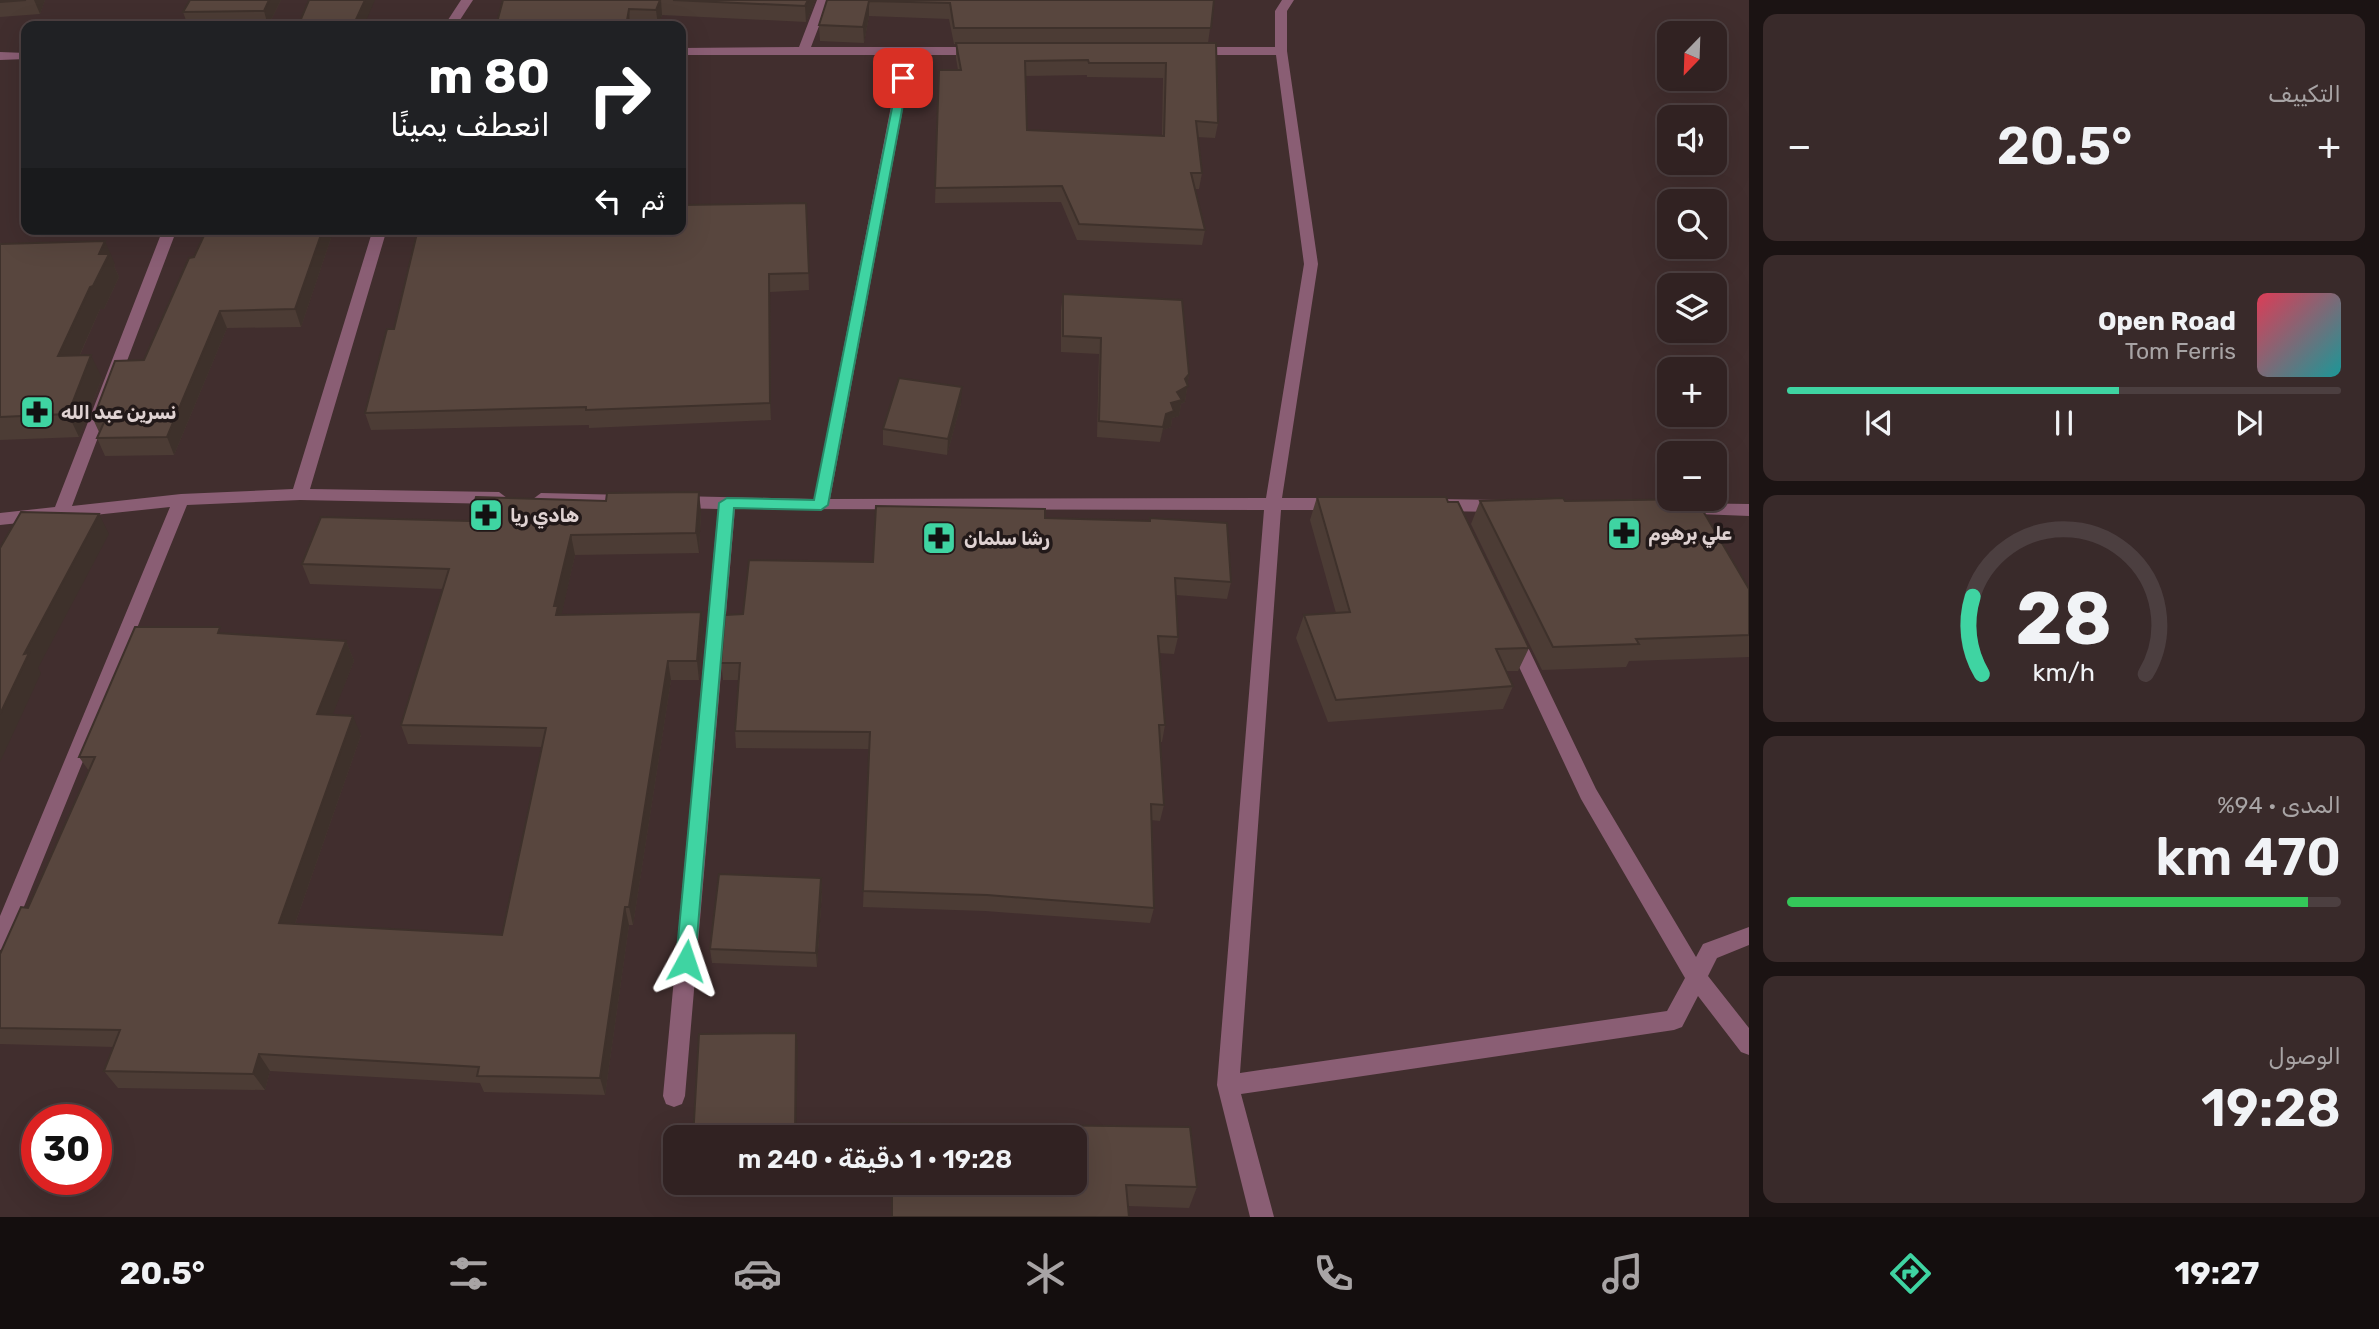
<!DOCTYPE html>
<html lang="ar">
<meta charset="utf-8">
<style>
:root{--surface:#312222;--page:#392a2a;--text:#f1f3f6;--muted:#a8a4a5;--line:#4c3f40;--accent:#3fd4a2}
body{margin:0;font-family:Rubik,Cairo,sans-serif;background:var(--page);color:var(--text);direction:rtl;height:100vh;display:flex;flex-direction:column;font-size:26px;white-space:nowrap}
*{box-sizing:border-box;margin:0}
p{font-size:23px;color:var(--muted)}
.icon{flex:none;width:38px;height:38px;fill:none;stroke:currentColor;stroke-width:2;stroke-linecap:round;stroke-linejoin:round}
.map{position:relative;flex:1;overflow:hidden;direction:ltr}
.side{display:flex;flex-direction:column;gap:14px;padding:14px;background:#1b1313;width:630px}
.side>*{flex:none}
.hud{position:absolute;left:21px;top:21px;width:665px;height:214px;border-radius:14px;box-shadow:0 7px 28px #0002,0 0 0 2px var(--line);direction:rtl;background:#202124;color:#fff;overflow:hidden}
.needle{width:46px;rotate:203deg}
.controls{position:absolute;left:1657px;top:21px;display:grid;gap:14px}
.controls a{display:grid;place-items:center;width:70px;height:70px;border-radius:14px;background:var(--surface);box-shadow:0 7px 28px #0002,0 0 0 2px var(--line);font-size:35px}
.speed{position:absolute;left:21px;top:1104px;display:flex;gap:14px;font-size:35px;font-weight:700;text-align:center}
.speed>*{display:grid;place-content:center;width:91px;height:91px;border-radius:50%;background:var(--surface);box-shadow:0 7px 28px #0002,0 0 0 2px var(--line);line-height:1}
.speed .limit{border:10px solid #d22;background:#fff;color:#111}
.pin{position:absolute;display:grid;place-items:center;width:60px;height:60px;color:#fff;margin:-30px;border-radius:14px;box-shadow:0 4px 10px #0006}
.me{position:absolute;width:77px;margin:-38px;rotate:5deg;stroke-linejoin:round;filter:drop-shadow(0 0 5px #0008)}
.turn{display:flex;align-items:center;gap:24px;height:147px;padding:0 21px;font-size:32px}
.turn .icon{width:91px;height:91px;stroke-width:2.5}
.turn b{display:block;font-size:49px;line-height:60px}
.then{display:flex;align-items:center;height:66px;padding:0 21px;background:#0003;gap:14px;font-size:26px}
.big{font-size:52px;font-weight:600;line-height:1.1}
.side .card{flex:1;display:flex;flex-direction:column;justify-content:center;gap:10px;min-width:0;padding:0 24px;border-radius:14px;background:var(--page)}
.side .dial{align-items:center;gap:0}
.dial svg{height:182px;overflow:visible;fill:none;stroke:var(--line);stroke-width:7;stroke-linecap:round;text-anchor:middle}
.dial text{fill:var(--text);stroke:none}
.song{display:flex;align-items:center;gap:21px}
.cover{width:84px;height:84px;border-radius:10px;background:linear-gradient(135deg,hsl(350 70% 55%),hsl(180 70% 35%))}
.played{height:7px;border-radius:4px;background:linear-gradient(90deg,var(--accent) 60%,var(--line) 60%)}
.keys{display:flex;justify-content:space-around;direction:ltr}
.heat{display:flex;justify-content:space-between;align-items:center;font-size:38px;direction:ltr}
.charge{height:10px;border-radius:5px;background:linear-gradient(90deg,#34c759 94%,var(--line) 0)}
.trip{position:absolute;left:663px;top:1125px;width:424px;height:70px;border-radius:14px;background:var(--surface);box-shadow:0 7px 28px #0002,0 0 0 2px var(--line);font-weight:600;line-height:70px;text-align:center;direction:rtl}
.menu{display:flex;height:112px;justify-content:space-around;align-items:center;background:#140e0e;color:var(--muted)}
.menu .icon{width:49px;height:49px}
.menu .active{color:var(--accent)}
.menu b{font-size:32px;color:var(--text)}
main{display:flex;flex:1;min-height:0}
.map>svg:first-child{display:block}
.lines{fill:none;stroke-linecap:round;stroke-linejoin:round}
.minor{fill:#8a5e74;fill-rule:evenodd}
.wall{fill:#4c3c35;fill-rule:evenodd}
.shaded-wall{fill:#3e312b}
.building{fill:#58463e;stroke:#3e312b;stroke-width:2;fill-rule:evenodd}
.route{fill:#3fd4a2;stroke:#298a69;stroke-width:2}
.labels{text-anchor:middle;stroke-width:7;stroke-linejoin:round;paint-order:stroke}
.poi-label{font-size:19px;font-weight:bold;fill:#dfd2d2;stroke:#221919;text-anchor:start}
</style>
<main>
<section class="side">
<div class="card"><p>التكييف</p>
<div class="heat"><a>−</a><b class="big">20.5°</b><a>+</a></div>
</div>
<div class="card">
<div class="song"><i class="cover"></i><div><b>Open Road</b><p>Tom Ferris</p></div></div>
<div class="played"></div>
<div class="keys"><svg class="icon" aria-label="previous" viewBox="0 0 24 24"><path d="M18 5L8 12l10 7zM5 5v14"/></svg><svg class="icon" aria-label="pause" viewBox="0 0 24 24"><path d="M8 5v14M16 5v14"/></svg><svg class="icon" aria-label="next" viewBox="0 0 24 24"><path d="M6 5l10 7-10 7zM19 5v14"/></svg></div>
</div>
<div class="card dial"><svg viewBox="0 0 100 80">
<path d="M14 69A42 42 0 1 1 86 69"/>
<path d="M14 69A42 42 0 0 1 10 35" stroke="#3fd4a2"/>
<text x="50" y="56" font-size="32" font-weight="700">28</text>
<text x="50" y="72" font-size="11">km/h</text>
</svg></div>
<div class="card"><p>المدى · 94%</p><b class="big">470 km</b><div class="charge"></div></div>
<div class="card"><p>الوصول</p><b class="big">19:28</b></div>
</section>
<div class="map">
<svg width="1749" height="1217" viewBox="0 0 1749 1217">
<rect width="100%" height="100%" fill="#412e2e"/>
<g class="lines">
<g class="minor">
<path d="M461,0H473L456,26H444Z"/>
<path d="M817,0H829L811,47H980L986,51L980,55H913L830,499L1266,498L1304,264L1276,55H1194L1188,51L1194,47H1275V11L1282,0H1294L1287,11V51L1318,264L1282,498H1339L1347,504L1339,510H1281L1240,1073L1667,1011L1685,978L1581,799L1505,637L1508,632H1520L1523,637L1596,789L1696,957L1703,944L1749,927V945L1717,958L1708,976L1749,1028V1055L1741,1052L1698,996L1682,1027L1674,1030L1241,1094L1274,1217H1250L1217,1085L1264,510L735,509L685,1096L682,1104L674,1107L666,1104L663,1096L718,509L678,508L670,502L678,496L814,499L901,55H681V48L799,47Z"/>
<path d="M0,52L26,53V59L0,60Z"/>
<path d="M163,229H177L72,506L181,494L293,489L373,229H387L310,489L499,492L507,498L499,504L300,500L187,505L10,941L7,948L0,950V916L170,507L0,525V513L55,507Z"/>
<path d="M541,493L629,495L637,501L629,507L541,505L533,499Z"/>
<path d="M1437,499L1500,500L1508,506L1500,512L1437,511L1429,505Z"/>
<path d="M1679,503L1749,504V516L1673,513L1671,509L1673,505Z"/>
</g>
</g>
<g class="wall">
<path d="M0,0H45L40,14L0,17Z"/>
<path d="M190,0H281L268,26H188L183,12Z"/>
<path d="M503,0H815L806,22L662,15L658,26L631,25L630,26H496Z"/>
<path d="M827,0H1214L1208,43L1218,123L1215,138L1197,137L1202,173L1199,189H1195L1205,230L1202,245L1077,240L1061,202L935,203L939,70H958L956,58V44H954L949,19L869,16L864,43L820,41L819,25ZM1087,75V77L1163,78L1162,136L1027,130L1025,76Z"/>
<path d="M806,203L809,290L770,292L771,420L589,428V425L371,430L365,413L394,329Z"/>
<path d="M334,229L301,327L227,328L174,455L105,456L97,438L99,432L93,419L144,360L194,257Z"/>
<path d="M0,244L115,264L114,266L119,277L104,309H100L80,355L102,378L79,437L0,440Z"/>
<path d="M1063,294L1189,374L1185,402L1181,404L1179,416L1172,418L1171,427L1163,430L1160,442L1097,437L1099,354L1061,352V310Z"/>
<path d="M961,403L947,455L883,445V429Z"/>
<path d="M1317,497L1448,502L1529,648L1518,671H1506L1513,686L1503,709L1328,722L1296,638L1304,615L1336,613L1310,520Z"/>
<path d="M1480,501H1565L1749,589V657L1629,661L1626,667L1542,670L1471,524Z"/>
<path d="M701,511L699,553L575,555L561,615L704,632L699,680H671L633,925H629L605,1095L484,1092L480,1083L270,1071L265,1090L118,1088L104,1071L114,1047L0,1044V954L28,908L89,771L79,757L223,634L346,641L354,661L332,715L361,735L295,924L502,935L542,747L408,744L401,725L443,589L310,584L302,564L469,521Z"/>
<path d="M1045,518L1149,521L1150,518L1231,582L1227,599L1176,595L1178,637L1174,654L1159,653L1165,725L1162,742H1160L1164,805L1160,821L1151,820L1154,908L1150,923L985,911L863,907L869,749L736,748L735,731L739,680H723L721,663L743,614L873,562Z"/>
<path d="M821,878L822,892L817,967L712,963L710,949Z"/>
<path d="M1074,1183L1197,1187L1189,1208L1128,1206L1129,1217H892Z"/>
</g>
<g class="shaded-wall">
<path d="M34,0H45L40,14Z"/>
<path d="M269,0H281L268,26L264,11Z"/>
<path d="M365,0H375L364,26H353Z"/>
<path d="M661,0L662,15L658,26L656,10Z"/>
<path d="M808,0H815L806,22L805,6Z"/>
<path d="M869,1V16L864,43L863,27Z"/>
<path d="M629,9L630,26H626Z"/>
<path d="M323,229H334L301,327L295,309Z"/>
<path d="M105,241L115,264L114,266L119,277L104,309H100L69,379L58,356L99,254Z"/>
<path d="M769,274L770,292L771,420L770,403Z"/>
<path d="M220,311L227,328L174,455L167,437Z"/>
<path d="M91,355L102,378L79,437L68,414Z"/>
<path d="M1189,374L1185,402L1181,404L1179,416L1172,418L1171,427L1163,430L1160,442L1166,414L1185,379Z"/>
<path d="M962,387L961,403L947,455L948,439Z"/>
<path d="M699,492L701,511L699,553L696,533Z"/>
<path d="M99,514L109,534L38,668L41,673L0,762V714L24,654Z"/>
<path d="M571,535L575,555L561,617L560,635L554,606Z"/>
<path d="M701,612L704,632L699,680L697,661Z"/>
<path d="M346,641L354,661L325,734L317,714Z"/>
<path d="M668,661L671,680L633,925L629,907Z"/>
<path d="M353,716L361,735L289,941L279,923Z"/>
<path d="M821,878L822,892L817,967L816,953Z"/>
<path d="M625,907L629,925L605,1095L600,1078Z"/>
<path d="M796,1033L798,1046L796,1138H795Z"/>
<path d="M259,1054L270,1071L265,1090L253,1074Z"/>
</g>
<g class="building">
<path d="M0,0H26L0,2Z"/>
<path d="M190,0H269L264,11L183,12Z"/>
<path d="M309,0H365L353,26H298Z"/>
<path d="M503,0H660L656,10L629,9L626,26H496Z"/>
<path d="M673,0H808L805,6Z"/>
<path d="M827,0H1214L1211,28H954L950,3L869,1L863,27L819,25Z"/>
<path d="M956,43H1216L1218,123L1196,121L1202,173H1191L1205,230L1079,224L1062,186L935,188L939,70H961ZM1088,60L1089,63H1166L1164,136L1027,130L1025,61Z"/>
<path d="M806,203L809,273L769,274L770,403L586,410V407L365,413L387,329H394L418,229H681V205Z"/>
<path d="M207,229H323L295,309L220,311L167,437L97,438L106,418L93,419L115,361L144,360L189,258L194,257Z"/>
<path d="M105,241L99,254H109L93,286L90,287L58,356L91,355L68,414L0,417V244Z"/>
<path d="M1063,294L1182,300L1189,374L1185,379L1188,386L1177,392L1182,400L1171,403L1174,411L1166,414L1163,427L1099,421L1101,338L1063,336Z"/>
<path d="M899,378L962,387L948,439L883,429Z"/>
<path d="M699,492L696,533L571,535L554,606H558L556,615L701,612L697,661H668L629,907H625L600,1078L477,1076L479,1067L259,1054L253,1074L104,1071L120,1030L0,1028V954L21,907L28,908L95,757H79L135,627H220L218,633L346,641L317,714L353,716L279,923L502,935L546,728L401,725L449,569L302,564L321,517L469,521L476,497L606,501L607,493Z"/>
<path d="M1317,497H1446L1448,502H1458L1529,648L1496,649L1513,686L1336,700L1304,615L1350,612Z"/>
<path d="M1563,498L1565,501L1696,499L1749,589V635L1636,639L1639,644L1553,647L1480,501Z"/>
<path d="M876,506L1045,509V518L1150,521V518L1227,523L1231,582L1175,578L1178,637L1158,636L1165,725H1159L1164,805L1151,804L1154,908L987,895L863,891L870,732L735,731L740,663H721L725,615L743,614L749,560L873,562Z"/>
<path d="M21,512L99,514L24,654L29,653L0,714V548Z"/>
<path d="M719,874L821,878L816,953L710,949Z"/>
<path d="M796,1033L795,1138H693L699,1034Z"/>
<path d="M892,1123L1190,1127L1197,1187L1126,1185L1129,1217H892V1183H1074V1138H892Z"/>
</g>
<path class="route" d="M903,74L908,78L828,505L821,510L734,508L695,961L692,967L686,970L679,967L676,961L719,503L727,498L814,500L898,78Z"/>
<defs>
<g id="pharmacy-square" transform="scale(1.75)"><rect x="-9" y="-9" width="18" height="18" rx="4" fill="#3fd4a2" stroke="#221919"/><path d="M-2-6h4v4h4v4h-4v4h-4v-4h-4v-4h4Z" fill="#111"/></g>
</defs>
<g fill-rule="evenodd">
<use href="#pharmacy-square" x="37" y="412"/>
<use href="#pharmacy-square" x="486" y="515"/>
<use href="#pharmacy-square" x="1624" y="533"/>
<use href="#pharmacy-square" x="939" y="538"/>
</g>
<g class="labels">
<g class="poi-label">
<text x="61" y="419">نسرين عبد الله</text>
<text x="510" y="522">هادي ريا</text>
<text x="1648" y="540">علي برهوم</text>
<text x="964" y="545">رشا سلمان</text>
</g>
</g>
</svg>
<div class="controls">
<a><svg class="needle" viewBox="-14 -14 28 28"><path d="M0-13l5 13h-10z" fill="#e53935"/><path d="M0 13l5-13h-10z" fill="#a8a4a5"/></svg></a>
<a><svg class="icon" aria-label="sound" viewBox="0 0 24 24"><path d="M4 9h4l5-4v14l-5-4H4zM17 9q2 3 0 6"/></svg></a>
<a><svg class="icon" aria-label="search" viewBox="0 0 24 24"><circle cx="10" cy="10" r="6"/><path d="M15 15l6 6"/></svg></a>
<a><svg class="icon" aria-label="layers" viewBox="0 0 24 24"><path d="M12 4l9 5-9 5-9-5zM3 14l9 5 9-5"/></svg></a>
<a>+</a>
<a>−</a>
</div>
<div class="speed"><div class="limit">30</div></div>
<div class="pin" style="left:903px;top:78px;background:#d93025"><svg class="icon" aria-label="arrive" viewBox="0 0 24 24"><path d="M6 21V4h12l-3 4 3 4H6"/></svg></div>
<svg class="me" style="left:686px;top:961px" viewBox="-20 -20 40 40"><path d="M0-17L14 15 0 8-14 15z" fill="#3fd4a2" stroke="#fff" stroke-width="4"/></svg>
<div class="trip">19:28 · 1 دقيقة · 240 m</div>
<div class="hud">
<div class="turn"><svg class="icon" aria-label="right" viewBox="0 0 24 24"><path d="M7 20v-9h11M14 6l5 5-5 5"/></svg><div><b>80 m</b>انعطف يمينًا</div></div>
<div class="then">ثم<svg class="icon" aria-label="left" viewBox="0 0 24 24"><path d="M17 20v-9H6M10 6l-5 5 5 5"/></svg></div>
</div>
</div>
</main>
<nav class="menu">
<b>19:27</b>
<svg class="icon active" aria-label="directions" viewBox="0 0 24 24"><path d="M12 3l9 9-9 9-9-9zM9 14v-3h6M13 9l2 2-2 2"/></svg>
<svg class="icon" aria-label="music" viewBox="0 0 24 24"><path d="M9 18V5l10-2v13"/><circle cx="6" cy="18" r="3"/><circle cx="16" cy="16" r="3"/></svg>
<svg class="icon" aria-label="phone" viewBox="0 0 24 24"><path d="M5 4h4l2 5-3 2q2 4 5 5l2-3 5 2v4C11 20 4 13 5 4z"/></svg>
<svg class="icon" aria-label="climate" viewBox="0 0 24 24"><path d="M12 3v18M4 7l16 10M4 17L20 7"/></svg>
<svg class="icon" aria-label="car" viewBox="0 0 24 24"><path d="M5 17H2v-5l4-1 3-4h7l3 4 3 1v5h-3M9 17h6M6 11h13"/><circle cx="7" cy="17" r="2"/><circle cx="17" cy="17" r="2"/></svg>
<svg class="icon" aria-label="filters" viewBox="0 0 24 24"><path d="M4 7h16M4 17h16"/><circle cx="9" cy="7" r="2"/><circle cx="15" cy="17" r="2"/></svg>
<b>20.5°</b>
</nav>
